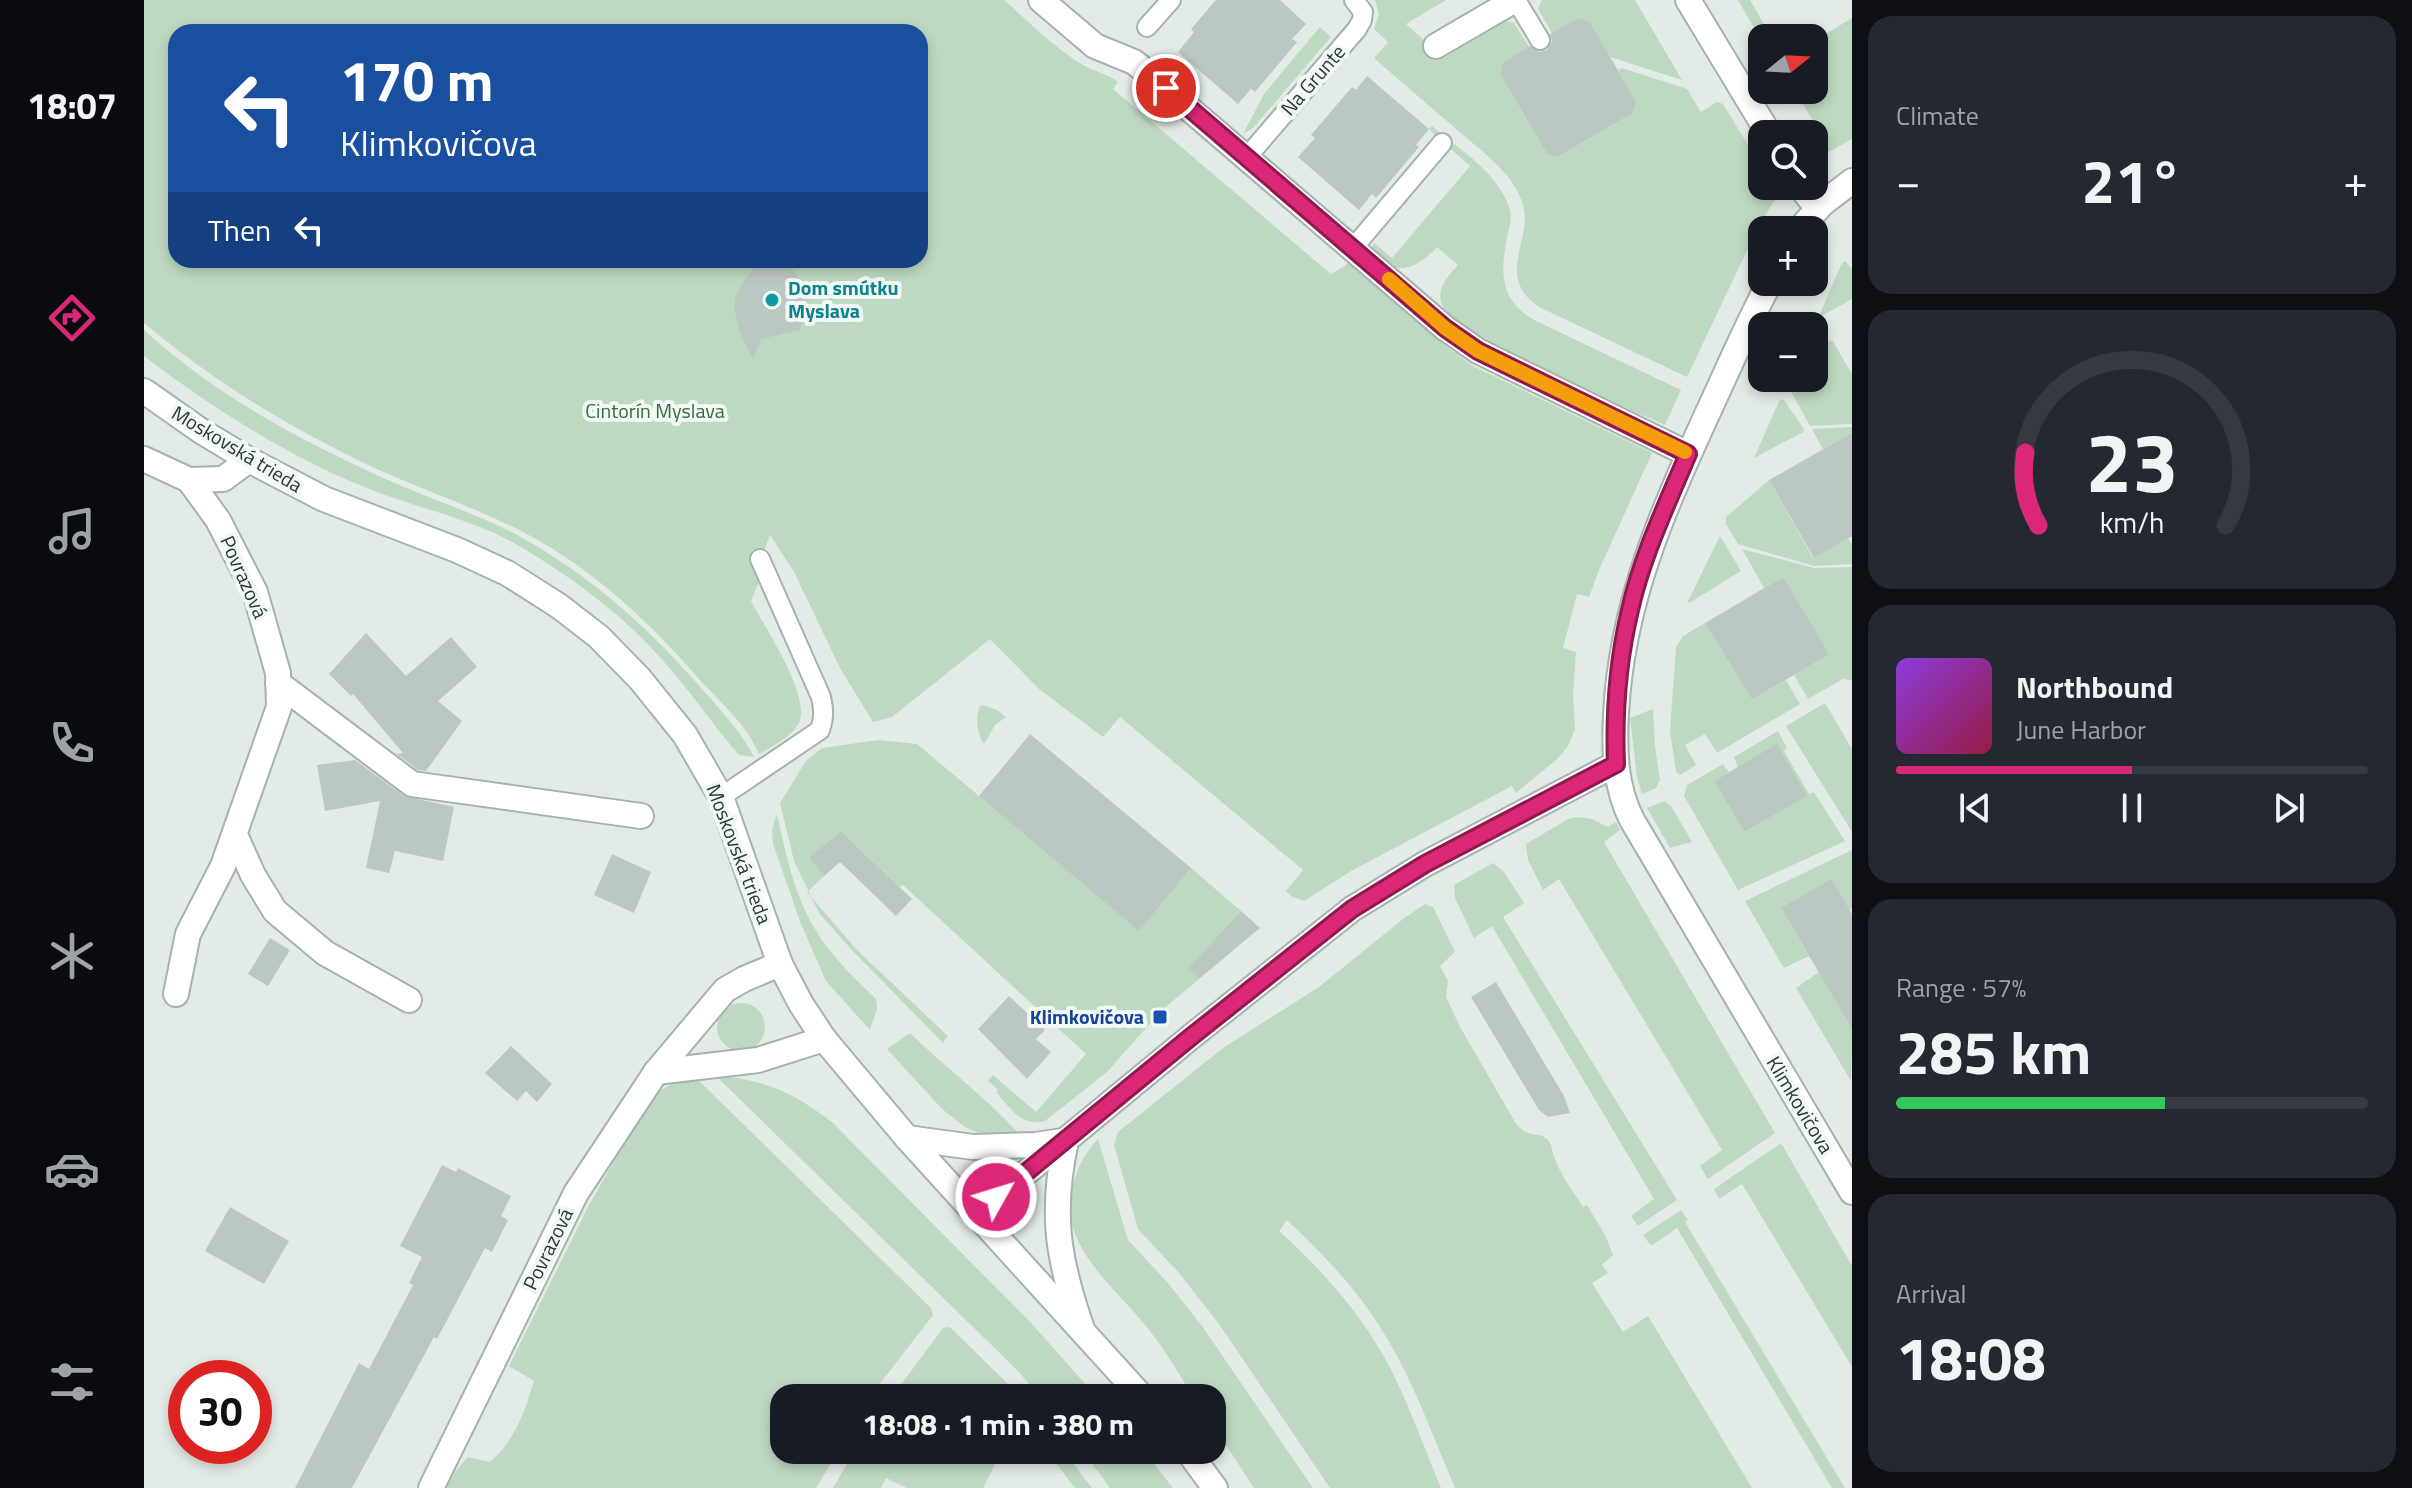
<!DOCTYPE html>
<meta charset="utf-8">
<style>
:root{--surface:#171b24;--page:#242831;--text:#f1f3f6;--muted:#9ea1a6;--line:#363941;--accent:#db2777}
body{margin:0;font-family:"Titillium Web",sans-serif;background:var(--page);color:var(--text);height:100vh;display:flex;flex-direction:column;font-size:30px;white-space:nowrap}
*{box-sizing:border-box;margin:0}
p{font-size:26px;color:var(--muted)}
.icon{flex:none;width:44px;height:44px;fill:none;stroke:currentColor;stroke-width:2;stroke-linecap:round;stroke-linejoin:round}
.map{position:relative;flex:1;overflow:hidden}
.drawer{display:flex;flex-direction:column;gap:16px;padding:16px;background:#0d0f14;width:560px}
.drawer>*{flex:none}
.banner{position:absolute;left:24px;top:24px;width:760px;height:244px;border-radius:24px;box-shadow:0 4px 12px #0003;background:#1a4fa0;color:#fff;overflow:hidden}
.needle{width:52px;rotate:72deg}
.fabs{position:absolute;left:1604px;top:24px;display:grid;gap:16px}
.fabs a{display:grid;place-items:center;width:80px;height:80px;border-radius:16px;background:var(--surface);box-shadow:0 4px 12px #0003;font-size:40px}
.speed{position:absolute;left:24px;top:1360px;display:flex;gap:16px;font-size:40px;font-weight:700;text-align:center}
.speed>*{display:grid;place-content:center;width:104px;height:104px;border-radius:50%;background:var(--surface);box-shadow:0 4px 12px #0003;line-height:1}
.speed .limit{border:12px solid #d22;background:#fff;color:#111}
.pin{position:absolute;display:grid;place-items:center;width:68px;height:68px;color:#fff;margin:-34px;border:4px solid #fff;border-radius:50%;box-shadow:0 2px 8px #0007}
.me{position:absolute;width:88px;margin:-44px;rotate:51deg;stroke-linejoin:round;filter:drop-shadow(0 0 6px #0008)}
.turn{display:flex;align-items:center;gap:28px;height:168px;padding:0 40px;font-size:36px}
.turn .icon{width:104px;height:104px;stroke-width:2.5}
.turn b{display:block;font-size:56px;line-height:68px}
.then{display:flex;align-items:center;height:76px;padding:0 40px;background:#0003;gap:16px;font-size:30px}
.big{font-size:60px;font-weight:700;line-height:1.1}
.drawer .card{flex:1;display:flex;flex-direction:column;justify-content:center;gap:12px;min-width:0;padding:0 28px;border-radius:24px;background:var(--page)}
.drawer .dial{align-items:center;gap:0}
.dial svg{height:208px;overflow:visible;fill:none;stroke:var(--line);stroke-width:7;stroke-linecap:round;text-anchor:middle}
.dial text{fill:var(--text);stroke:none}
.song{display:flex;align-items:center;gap:24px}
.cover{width:96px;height:96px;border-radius:12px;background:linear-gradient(135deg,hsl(270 70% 55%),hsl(340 70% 35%))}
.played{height:8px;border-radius:4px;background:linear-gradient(90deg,var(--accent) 50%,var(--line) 50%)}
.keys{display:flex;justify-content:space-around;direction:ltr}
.heat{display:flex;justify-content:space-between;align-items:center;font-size:44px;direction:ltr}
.charge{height:12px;border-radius:6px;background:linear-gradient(90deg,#34c759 57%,var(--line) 0)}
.trip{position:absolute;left:626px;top:1384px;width:456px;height:80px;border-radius:24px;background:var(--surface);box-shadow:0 4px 12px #0003;font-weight:700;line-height:80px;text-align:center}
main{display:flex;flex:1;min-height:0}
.tabs{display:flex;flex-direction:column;width:144px;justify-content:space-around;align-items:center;background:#090b0e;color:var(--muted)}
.tabs .icon{width:56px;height:56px}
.tabs .current{color:var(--accent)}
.tabs b{font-size:36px;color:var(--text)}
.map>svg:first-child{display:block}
.green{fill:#bed9c1;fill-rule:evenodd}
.building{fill:#bbc8c1}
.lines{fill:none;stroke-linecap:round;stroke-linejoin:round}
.lane-casing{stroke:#a6b2ac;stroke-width:22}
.street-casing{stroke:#a6b2ac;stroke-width:28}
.secondary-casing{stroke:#a3b5ac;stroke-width:28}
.lane{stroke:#fff;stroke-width:18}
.street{stroke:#fff;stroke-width:24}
.secondary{stroke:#fff;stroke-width:24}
.route-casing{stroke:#8e194d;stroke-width:20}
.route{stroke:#db2777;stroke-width:14}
.slow{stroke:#f59e0b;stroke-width:14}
.culture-dot{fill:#0f9aa8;stroke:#f3f8f4;stroke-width:3}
.transit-dot{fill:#1a4fb4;stroke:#f3f8f4;stroke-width:3}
.labels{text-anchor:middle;stroke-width:8;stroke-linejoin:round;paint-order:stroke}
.street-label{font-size:20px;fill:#253a31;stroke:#f3f8f4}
.culture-label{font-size:20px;font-weight:bold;fill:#0d838f;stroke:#f3f8f4;text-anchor:start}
.park-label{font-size:20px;fill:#346c41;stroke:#f3f8f4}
.transit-label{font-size:20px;font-weight:bold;fill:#164399;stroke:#f3f8f4;text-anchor:end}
</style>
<main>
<nav class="tabs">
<b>18:07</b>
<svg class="icon current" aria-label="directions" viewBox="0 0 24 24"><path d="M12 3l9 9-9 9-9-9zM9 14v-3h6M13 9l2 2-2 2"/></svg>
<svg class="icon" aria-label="music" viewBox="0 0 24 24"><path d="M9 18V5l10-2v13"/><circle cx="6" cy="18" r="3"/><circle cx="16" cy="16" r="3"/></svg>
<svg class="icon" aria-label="phone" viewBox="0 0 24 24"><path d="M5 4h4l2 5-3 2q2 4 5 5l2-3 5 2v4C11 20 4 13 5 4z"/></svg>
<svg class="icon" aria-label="climate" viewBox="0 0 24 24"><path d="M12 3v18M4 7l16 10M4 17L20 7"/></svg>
<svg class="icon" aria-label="car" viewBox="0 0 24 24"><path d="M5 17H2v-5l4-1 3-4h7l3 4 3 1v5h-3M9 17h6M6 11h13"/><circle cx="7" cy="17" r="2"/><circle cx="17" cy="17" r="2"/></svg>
<svg class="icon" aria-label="filters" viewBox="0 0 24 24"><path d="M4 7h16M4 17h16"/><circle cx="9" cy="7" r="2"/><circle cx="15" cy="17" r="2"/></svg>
</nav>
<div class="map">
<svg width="1708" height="1488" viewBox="0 0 1708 1488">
<rect width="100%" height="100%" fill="#e3ebe6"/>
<g class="green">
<path d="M0,0H860C884,21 907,44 934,62C947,71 962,73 974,82L969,89L1187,274L1205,263L1300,345L1329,366L1508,453L1455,570L1445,597L1433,594L1419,648L1432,652L1429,694L1431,729L1424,746L1413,759L1372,793L1368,786L1207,871L1160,901L1147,896L1142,891L1159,870L976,717L959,737L895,689L846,639L748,717L729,722L696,668L650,572L626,535L612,571L616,579L607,601C621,628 667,695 655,723C648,736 628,747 615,754C603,725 576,702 555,679C516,634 471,590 421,557C365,518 297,498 235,470C151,431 71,383 0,323ZM32,32H776V260H32Z"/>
<path d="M1231,0H1302L1262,24L1300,58L1362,21L1370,23L1385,47L1359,62L1356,74L1403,154L1414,157L1489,113L1492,101L1474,70L1478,68L1543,89L1557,112L1573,102L1579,104L1618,168V186H1629L1633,197L1616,223L1543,377L1395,307C1348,275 1393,238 1377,199C1365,169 1333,148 1310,127C1283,104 1256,81 1230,58L1244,42L1230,29L1235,14Z"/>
<path d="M1398,0H1491L1538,80L1466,57L1445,21L1434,18L1408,33L1394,9Z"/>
<path d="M1594,0H1606L1621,26L1612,31Z"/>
<path d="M1708,18V139L1670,160V134H1655L1671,124L1653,94L1632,105L1623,90H1670V41Z"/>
<path d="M1176,27L1187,37L1109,128L1099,134L1120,94Z"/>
<path d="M1288,126C1314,148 1354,173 1365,207C1369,217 1365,228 1363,238C1356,273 1356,300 1390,320L1537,390L1521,425C1483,408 1305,336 1297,302C1293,287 1305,275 1314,265L1293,247C1272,269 1249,281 1228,247L1230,243L1248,258L1326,166L1290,134L1285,129Z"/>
<path d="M1701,261L1708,269V299L1674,318L1697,265Z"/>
<path d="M0,330C74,398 168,447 260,487C300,504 344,518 382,540C446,576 502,626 550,680C571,704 595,728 610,757L595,755C571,728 551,697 527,670C486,620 432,580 377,547C328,518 271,508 218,486C140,454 67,407 0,356Z"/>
<path d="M1688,340L1708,374V424L1666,426L1643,384L1646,378H1670V351Z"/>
<path d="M1636,399L1640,400L1660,429L1659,432L1610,458Z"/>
<path d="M1708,427V440L1705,435L1679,449L1668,429Z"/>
<path d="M1625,480L1669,558L1704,538L1708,544V564L1670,566L1594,544L1582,524V517Z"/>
<path d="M1576,536L1597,571L1545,603L1544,601Z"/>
<path d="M1598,549L1670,568L1708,567V680L1699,679L1664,699L1650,675L1639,577L1620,588Z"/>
<path d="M1561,623L1608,700L1642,680L1656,704L1573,753L1561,734L1541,745L1552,765L1536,775L1532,772L1526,731L1532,647L1539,636Z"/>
<path d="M1681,703L1708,749V832L1642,726Z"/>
<path d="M839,705L853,710L862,717L851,725L840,744C833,735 831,717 836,706Z"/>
<path d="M1509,709L1511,747L1516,780L1512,788L1498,794L1493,777L1486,718Z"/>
<path d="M1634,731L1643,748L1640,751L1665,794L1670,792L1701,841L1594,890L1540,796L1543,785L1579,764L1585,772L1570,781L1600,832L1662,796L1594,767L1590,757Z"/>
<path d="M735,740L773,744L995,930L1047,868L1097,911L1075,936L1090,950L1018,1010L963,1072L901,1121C876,1127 867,1108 852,1092L854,1090L844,1081L849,1075L892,1112L942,1054L759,885L756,887L697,831L666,858L680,876L663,892L713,950L804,1036L799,1043L707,949L675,913L650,861L636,803L662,761L678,748Z"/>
<path d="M1521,801L1527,806L1548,842L1526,848L1503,808Z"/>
<path d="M633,814C644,864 654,913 688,953C701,970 717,984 732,999L733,1009L726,1030L682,981L657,924L629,844L628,829Z"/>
<path d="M1434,817L1448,819L1464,827L1472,822L1476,830L1460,842L1631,1133L1564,1179L1556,1166L1578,1150L1415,879L1399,890L1384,860L1382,844L1424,819Z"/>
<path d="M1708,850V908L1705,910L1637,908L1665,956L1640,968L1601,901Z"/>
<path d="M1349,863L1360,872L1380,903L1359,917L1533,1200L1494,1226L1487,1216L1510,1199L1348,926L1330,938L1311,898L1310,885Z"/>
<path d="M1281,904L1289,907L1311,952L1296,966L1304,981L1302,997L1316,1027L1371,1122C1384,1140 1392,1130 1403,1139C1408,1144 1408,1151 1410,1157C1416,1174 1429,1191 1439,1207L1443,1205L1462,1237L1469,1255L1458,1265L1464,1273L1448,1283L1479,1332L1504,1316L1608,1488H1311C1289,1436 1269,1380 1239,1332C1214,1290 1178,1253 1143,1220L1135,1231C1174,1266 1211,1307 1238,1353C1262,1395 1278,1443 1297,1488H1186L1075,1324L1035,1273L994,1229L970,1145L974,1132L1079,1048L1175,987L1259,919Z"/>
<path d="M1675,972L1708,1029L1707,1081L1652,988Z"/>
<circle cx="597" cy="1027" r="24"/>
<path d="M766,1033C802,1068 844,1099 878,1137L841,1136L821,1127L798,1109L743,1049Z"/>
<path d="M571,1075C623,1081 648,1091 689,1123L887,1323L954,1398H897L875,1372Z"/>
<path d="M551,1077L787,1308L789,1315L725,1398H640V1450H695L672,1488H302L311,1472L324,1457L346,1462C373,1437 379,1415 390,1381L365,1366L445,1205L486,1133L515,1091L533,1081Z"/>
<path d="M954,1139L984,1240L1024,1283L1058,1326L1169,1488H1110L1068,1424V1398H1050C1035,1374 1020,1348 1002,1326C969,1285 909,1241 930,1181C935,1165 942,1151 954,1139Z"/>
<path d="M1637,1143L1708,1266V1367L1598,1184L1575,1199L1570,1189Z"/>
<path d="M1537,1210L1544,1220L1541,1222L1701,1488H1688L1533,1228L1507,1246L1499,1235Z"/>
<path d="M803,1327L807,1328L878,1398H747L799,1328Z"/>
<path d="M711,1450H858L839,1488H763L742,1478L737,1488H689Z"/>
<path d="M902,1450H919L948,1488H931Z"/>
<path d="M938,1450H999L1029,1488H966Z"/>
</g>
<g class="building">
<path d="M1072,0H1136L1162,24L1148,39L1153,42L1111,92L1107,89L1094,104L1034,52L1050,32L1047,29Z"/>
<path d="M1434,18L1445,21L1492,101L1489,113L1414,157L1403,154L1356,74L1359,62L1386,46L1395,52L1403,50L1408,41L1406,34Z"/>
<path d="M1223,76L1285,129L1272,145L1275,147L1232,198L1228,194L1215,210L1154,157L1171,138L1167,135L1208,87L1212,90Z"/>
<path d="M616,260H649L648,269L660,284L664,302L656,330L617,339L609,360L596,332L590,309L591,298L598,283Z"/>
<path d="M1708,433V536L1670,558L1625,480Z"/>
<path d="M1639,577L1685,654L1608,700L1561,623Z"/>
<path d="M222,633L262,676L307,637L333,667L294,701L318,721L282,771L274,770L253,754L259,753L209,694L207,696L185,674Z"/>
<path d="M886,734L1047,868L995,931L835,796Z"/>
<path d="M1633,744L1663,796L1600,832L1570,781Z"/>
<path d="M211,760L260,796L310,807L299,861L251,851L245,873L222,868L236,801L181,811L173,765Z"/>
<path d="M697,831L768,899L752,916L696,862L680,876L665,858Z"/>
<path d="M468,854L507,872L490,913L450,895Z"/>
<path d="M1687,879L1708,914V1029L1637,908Z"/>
<path d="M1097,911L1116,928L1055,978L1045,968Z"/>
<path d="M126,938L146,950L124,986L104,974Z"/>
<path d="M1352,982L1420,1096L1426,1113L1404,1117L1395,1110L1327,997Z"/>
<path d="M865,996L901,1030L892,1039L907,1052L883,1079L834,1029Z"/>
<path d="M367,1046L408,1084L393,1102L382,1091L373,1101L341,1073Z"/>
<path d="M298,1165L312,1172L314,1168L367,1196L357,1216L364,1220L348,1252L341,1248L293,1339L290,1337L208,1488H151L215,1363L225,1369L269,1285L265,1283L278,1257L256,1246Z"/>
<path d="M86,1207L145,1241L120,1284L61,1251Z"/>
</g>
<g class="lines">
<g class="lane-casing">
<g id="lane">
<path d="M1372,0L1396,40"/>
<path d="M1003,27L1027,0"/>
<path d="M1103,157L1213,29L1218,20L1219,12L1210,0"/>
<path d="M1209,248L1298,143"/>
<path d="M577,797L676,730C680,718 680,710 677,697L616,559"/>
</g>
</g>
<g class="street-casing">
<g id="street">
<path d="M897,0L951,46L990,62L1000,70L1301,328L1334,351L1544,454"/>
<path d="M1544,0L1625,134"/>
<path d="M1292,46L1371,0"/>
<path d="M1656,186L1666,199L1678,204"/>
<path d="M1655,230L1678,204L1708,181"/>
<path d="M1626,282C1606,319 1589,358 1571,397C1523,502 1478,596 1472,714C1470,750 1471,787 1488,820L1708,1192"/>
<path d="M0,459L45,480L79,479L105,460"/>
<path d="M134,683L268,784L497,816"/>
<path d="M91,835L109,875L131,911L181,953L265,1000"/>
<path d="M32,994L44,934L79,866L135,707L134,673L111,592L74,520L45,480"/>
<path d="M512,1072L614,1060L680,1039"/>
<path d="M763,1138L829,1147L891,1145L919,1141"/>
<path d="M922,1141C906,1213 914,1260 938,1329"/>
<path d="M832,1214L1048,1036L1208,909L1281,864L1472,764"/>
<path d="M287,1488L432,1193L512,1072L581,990L600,979L636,964"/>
</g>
</g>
<g class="secondary-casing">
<g id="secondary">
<path d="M0,391L57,431L105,460L180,499L313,550L363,573L415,606L455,637L496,679L541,735L577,797L636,964L657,1004L680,1039L763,1138L999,1398"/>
<path d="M1043,1450L1071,1488"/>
</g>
</g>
<use href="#lane" class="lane"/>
<use href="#street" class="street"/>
<use href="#secondary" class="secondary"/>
</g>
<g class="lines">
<g class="route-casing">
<path id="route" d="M852,1197L1048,1036L1208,909L1281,864L1472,764C1470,713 1474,660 1486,610C1498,556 1523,504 1544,454L1334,351L1301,328L1022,88"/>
</g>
<use href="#route" class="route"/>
<path class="slow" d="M1245,279L1301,328L1334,351L1541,452"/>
</g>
<circle class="culture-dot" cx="628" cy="300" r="8"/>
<rect class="transit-dot" x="1008" y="1009" width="16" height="16" rx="4"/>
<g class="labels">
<g class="street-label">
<text transform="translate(1169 80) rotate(-49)" y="7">Na Grunte</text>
<text transform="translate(93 449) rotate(31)" y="7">Moskovská trieda</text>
<text transform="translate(100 577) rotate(66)" y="7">Povrazová</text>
<text transform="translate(595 854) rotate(69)" y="7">Moskovská trieda</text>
<text transform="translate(1656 1105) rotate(59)" y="7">Klimkovičova</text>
<text transform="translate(404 1249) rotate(-64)" y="7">Povrazová</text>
</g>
<g class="culture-label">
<text x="644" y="295">Dom smútku<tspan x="644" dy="23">Myslava</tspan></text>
</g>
<g class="park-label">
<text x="511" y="418">Cintorín Myslava</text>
</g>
<g class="transit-label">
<text x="1000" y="1024">Klimkovičova</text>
</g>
</g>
</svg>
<div class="fabs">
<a><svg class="needle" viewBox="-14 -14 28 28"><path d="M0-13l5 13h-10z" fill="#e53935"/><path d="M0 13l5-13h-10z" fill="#9ea1a6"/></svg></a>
<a><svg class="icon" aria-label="search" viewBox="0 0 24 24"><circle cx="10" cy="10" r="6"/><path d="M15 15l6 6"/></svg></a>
<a>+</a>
<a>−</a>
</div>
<div class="speed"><div class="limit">30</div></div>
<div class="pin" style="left:1022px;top:88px;background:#d93025"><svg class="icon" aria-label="arrive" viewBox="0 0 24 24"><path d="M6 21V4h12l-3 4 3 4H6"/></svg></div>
<svg class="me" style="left:852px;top:1197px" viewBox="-20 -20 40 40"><circle r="17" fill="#db2777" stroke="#fff" stroke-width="3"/><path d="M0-11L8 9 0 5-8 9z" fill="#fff"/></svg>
<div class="trip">18:08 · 1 min · 380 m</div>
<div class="banner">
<div class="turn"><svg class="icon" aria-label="left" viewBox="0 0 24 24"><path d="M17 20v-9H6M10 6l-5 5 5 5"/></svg><div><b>170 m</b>Klimkovičova</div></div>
<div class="then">Then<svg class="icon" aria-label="left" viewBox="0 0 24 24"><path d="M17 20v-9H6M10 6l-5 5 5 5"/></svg></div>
</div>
</div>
<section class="drawer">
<div class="card"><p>Climate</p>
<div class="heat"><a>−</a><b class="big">21°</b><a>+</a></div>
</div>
<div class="card dial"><svg viewBox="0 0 100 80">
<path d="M14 69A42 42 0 1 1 86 69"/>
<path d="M14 69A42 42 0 0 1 9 41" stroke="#db2777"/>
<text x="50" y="56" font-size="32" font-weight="700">23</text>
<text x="50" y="72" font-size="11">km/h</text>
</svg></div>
<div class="card">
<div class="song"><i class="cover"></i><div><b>Northbound</b><p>June Harbor</p></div></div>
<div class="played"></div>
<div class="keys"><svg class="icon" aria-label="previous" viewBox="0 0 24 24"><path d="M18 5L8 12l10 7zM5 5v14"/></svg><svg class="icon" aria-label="pause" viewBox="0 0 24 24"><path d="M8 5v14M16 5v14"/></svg><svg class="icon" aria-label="next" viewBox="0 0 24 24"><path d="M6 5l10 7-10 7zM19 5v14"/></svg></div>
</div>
<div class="card"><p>Range · 57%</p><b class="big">285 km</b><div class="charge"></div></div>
<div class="card"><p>Arrival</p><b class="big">18:08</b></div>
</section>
</main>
